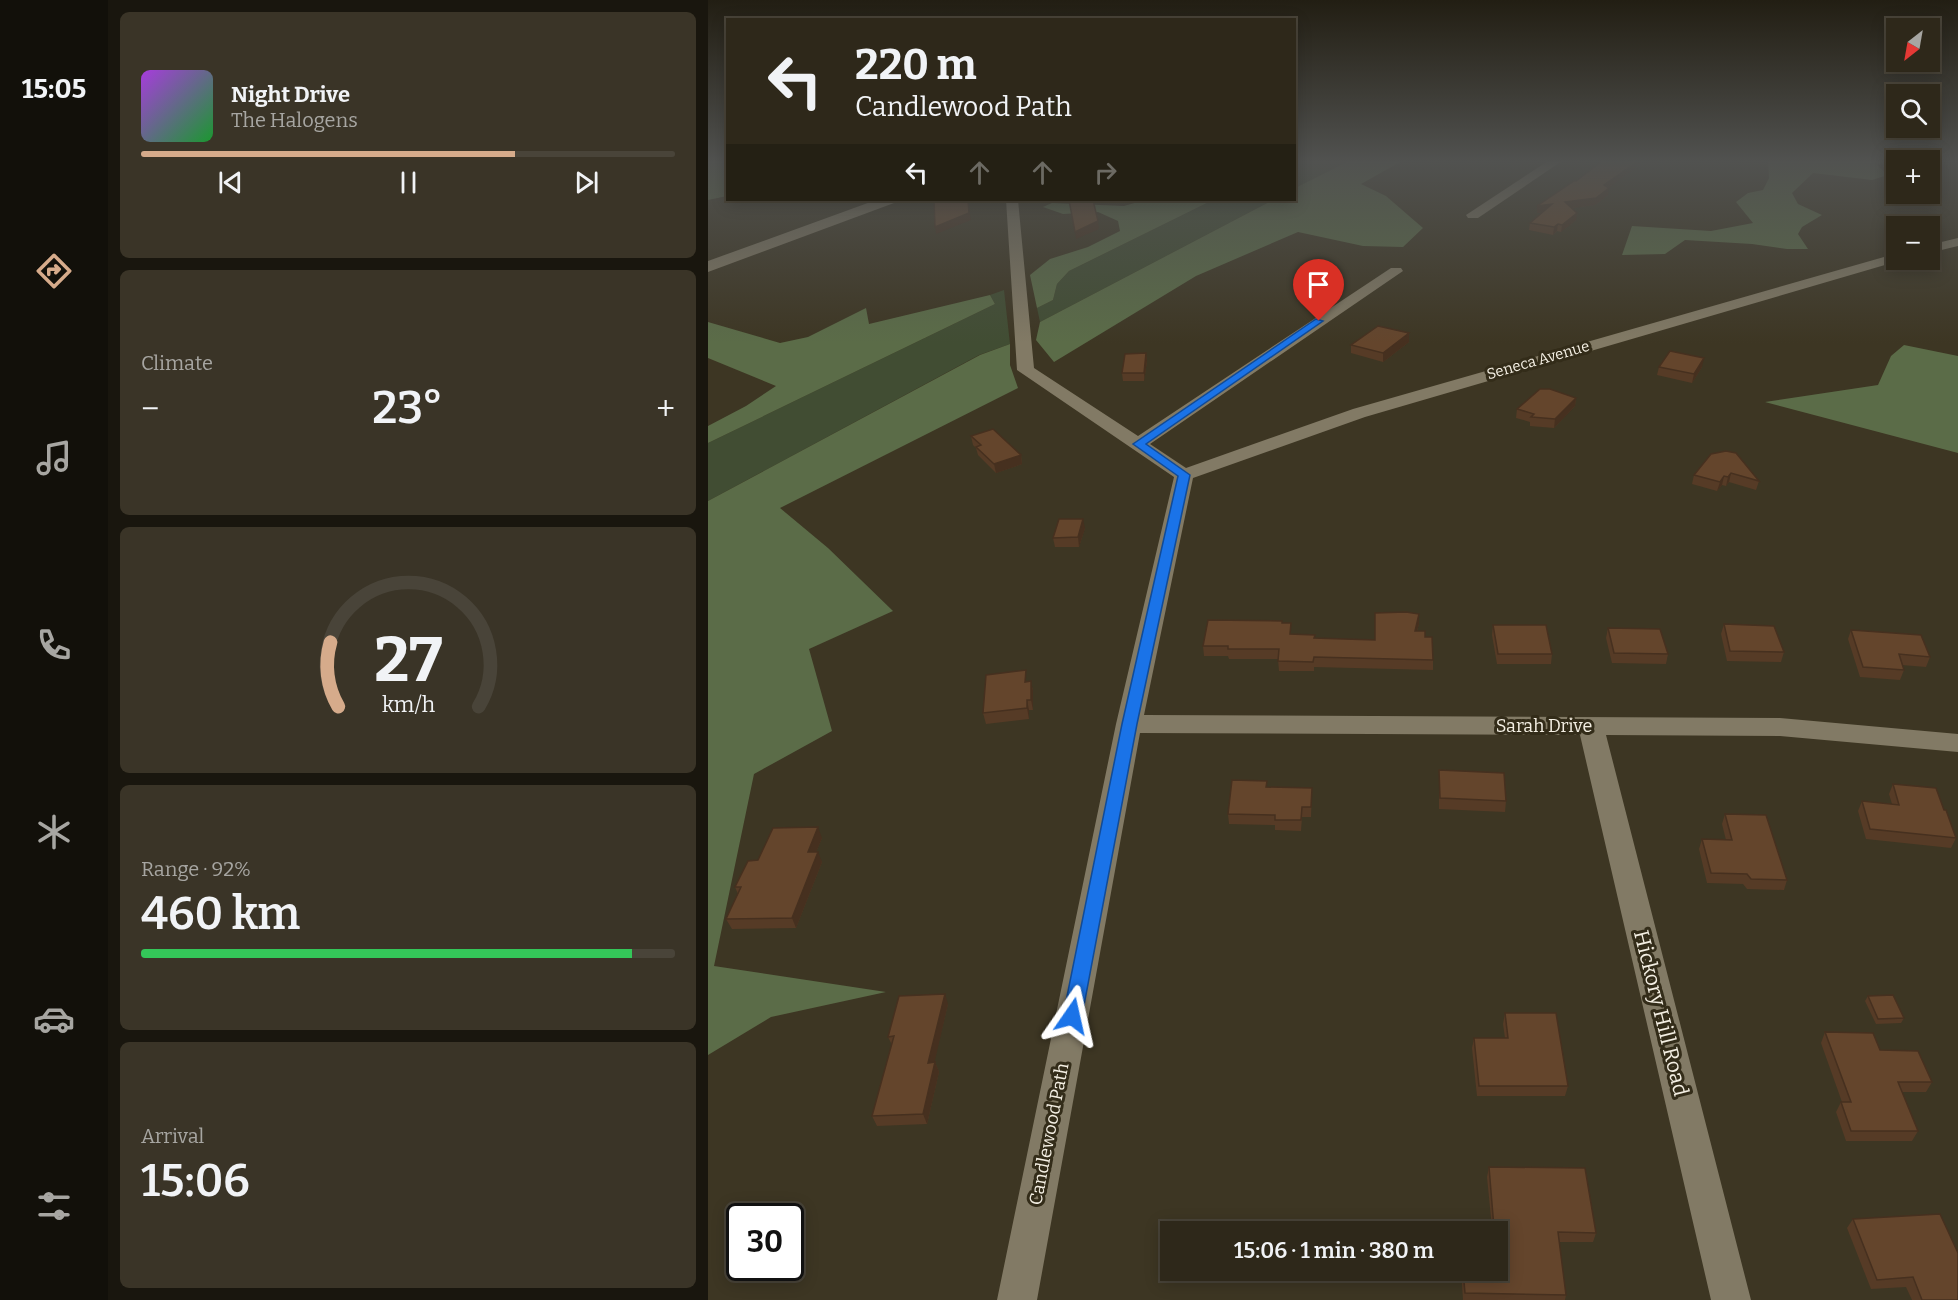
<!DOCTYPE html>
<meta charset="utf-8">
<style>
:root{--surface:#2e281a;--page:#3a3427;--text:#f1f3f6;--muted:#a7a6a2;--line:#494439;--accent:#d6ab8b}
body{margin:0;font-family:Bitter,serif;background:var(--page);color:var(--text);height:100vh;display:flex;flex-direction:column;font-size:22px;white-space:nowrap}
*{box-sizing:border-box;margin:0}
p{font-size:20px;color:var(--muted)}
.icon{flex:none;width:33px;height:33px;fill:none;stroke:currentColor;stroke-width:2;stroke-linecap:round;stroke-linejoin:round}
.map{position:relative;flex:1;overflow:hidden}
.sheet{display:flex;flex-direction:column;gap:12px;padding:12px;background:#19160e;width:600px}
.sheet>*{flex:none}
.top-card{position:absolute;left:18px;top:18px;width:570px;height:183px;border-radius:0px;box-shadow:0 3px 15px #0003,0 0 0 2px var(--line);background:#2e281a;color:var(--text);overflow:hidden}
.needle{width:39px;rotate:211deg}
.buttons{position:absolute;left:1178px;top:18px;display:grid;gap:12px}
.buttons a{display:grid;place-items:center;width:54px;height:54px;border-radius:0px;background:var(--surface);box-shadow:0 3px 15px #0003,0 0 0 2px var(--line);font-size:30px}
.speed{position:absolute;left:18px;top:1203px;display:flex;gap:12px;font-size:30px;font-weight:700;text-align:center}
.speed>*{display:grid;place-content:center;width:78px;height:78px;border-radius:50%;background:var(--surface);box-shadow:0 3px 15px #0003,0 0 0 2px var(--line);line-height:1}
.speed .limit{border:3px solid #111;border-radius:9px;background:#fff;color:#111}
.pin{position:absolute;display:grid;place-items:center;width:51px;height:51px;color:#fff;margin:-62px -26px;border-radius:50% 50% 50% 0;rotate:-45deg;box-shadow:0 0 6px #0007}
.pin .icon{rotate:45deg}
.me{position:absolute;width:66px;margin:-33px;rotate:11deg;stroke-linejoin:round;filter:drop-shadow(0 0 4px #0008)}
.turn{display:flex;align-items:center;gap:21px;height:126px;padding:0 30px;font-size:27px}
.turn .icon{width:78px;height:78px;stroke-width:2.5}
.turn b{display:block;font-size:42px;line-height:51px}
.lanes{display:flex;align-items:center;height:57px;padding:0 30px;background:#0003;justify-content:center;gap:30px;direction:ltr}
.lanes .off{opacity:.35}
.big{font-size:45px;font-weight:600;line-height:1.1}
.sheet .widget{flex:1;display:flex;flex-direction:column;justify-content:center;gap:9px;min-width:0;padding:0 21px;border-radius:9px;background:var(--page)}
.sheet .dial{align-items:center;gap:0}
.dial svg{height:156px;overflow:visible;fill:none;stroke:var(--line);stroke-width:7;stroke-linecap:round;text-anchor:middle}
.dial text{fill:var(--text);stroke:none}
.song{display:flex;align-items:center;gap:18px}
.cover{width:72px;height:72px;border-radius:9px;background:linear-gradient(135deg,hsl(280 70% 55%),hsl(130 70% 35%))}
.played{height:6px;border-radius:3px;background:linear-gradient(90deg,var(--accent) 70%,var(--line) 70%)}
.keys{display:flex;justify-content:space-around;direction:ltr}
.heat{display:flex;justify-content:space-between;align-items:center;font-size:33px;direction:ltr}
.charge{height:9px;border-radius:4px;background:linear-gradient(90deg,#34c759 92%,var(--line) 0)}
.trip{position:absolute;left:452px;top:1221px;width:348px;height:60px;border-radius:0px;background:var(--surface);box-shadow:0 3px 15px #0003,0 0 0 2px var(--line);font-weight:600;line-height:60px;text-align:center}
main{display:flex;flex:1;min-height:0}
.menu{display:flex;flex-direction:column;width:108px;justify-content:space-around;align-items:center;background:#12100a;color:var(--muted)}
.menu .icon{width:42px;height:42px}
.menu .current{color:var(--accent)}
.menu b{font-size:27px;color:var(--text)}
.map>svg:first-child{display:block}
.green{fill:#414d33}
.forest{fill:#5b6c48}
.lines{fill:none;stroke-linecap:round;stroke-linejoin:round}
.minor{fill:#827a65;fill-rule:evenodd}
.tertiary{fill:#827a65;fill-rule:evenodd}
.wall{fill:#563b26}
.shaded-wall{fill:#46301f}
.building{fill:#64452c;stroke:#46301f;stroke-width:1.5}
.route{fill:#1a73e8;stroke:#114b97;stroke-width:1.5}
.labels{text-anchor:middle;stroke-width:6;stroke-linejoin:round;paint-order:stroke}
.far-street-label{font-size:15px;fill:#f4efe3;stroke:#332c19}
.street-label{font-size:18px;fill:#f4efe3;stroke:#332c19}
.near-street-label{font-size:21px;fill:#f4efe3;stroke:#332c19}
</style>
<main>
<nav class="menu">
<b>15:05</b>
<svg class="icon current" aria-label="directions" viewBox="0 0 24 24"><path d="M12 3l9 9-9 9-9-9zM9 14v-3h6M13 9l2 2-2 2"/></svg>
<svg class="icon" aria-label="music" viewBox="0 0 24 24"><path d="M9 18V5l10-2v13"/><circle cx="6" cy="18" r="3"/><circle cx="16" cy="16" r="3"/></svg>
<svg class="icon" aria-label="phone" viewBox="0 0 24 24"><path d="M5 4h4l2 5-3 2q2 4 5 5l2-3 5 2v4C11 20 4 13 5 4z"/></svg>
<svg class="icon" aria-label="climate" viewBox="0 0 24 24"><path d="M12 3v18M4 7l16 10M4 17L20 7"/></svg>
<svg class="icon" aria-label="car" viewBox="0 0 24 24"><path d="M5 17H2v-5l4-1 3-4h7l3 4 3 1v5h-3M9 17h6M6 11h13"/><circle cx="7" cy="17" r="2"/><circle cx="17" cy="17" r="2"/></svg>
<svg class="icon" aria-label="filters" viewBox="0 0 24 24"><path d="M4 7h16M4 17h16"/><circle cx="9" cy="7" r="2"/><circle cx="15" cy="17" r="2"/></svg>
</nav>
<section class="sheet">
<div class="widget">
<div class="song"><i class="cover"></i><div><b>Night Drive</b><p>The Halogens</p></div></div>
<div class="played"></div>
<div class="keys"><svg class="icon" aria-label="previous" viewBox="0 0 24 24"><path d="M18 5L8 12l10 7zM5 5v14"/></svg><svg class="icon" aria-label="pause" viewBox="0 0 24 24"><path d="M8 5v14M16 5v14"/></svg><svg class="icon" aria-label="next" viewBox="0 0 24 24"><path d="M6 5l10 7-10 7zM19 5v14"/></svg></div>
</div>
<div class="widget"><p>Climate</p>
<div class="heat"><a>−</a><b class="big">23°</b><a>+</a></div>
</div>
<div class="widget dial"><svg viewBox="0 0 100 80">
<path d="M14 69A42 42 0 1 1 86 69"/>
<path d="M14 69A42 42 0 0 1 10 36" stroke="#d6ab8b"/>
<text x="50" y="56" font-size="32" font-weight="700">27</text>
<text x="50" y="72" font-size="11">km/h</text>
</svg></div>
<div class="widget"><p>Range · 92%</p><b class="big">460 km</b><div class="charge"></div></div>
<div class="widget"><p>Arrival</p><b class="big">15:06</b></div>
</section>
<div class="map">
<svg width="1250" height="1300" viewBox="0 0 1250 1300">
<rect width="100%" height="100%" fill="#3d3623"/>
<g class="green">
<path d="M587,161H641L587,188Z"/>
<path d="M505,200H565L332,322L329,308L345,300L349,284L361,271Z"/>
<path d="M296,290L302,344L271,355L0,501V443L287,304L282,295Z"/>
</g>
<g class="forest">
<path d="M0,161H19V196L0,200Z"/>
<path d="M641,161H694L653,184L678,196L715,228L695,247L655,246L590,232L488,276L346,362L328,340L332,322L565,200H586L587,188Z"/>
<path d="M1060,161H1187L1168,164L1180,175L1164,180L1105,173L1084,193L1090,204L1114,215L1094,227L1090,234L1100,249H1079L1044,244L977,240L957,254L914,255L924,226L1003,231L1045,223L1028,202L1040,193L1055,190L1061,178Z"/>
<path d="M437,200H505L361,271L349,284L345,300L329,308L322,275L342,259L380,247L412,231L410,221L390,212L355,214L335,207L344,203L416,206Z"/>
<path d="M282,295L287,304L0,443V426L38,406L68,386L0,358V322L72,343L100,337L158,308L161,324Z"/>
<path d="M302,344V365L310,388L72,508L120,548L185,611L101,649L124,731L46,774L6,966L178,992L63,1017L0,1055V501L272,355Z"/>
<path d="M1196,345L1250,356V453L1057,402L1170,385L1183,356Z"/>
</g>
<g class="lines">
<g class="minor">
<path d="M840,161H854L770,218H760L758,215Z"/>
<path d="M298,200H310L326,368L430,436L683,268H693L695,271L442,444L478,468L645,409L1183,255L1188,254V260H1194L657,417L485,478L436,715L1072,718L1250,734V752L1072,736L898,735L1043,1300H1003L872,735L432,733L329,1300H289L408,724L466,477L309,370Z"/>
<path d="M1250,238V246L1221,253V245Z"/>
</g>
<path class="tertiary" d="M168,200H189L186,203L0,272V261Z"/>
</g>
<g class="wall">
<path d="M894,161H934L933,164L900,188V195L887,205L864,208L868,220L853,232L849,231L845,235L821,230L822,223L834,212L829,213Z"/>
<path d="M701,333V342L675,362L643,353V345Z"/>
<path d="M438,353L439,361L436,381H415L414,373Z"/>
<path d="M951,367H994L984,383L949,375Z"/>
<path d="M868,398L867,406L846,428L822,426V422L808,418L809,409Z"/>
<path d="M263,436L313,455L314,464L288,473L270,455L268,448L265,445Z"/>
<path d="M1003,454L1051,481L1048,490L1021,482L1018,486L1014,485L1009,491L984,484L986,475Z"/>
<path d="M377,528L371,547H347L345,538Z"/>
<path d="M574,623L583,634L606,638L667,640L711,624L709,631L717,637L725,660V670L606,667V671H571L570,659H521L520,656H496L495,646Z"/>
<path d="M1016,624L1076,652L1073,662L1019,661L1013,634Z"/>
<path d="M785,625L844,654L843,664H789L784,635Z"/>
<path d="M900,628L960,654L958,664L904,663L898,638Z"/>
<path d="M1143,630L1222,657L1218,667L1194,665L1196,670L1192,680L1152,677L1140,639Z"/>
<path d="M320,681H323L325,691V710H321V719L278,724L275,713Z"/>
<path d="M731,770L798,801L797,812L731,809Z"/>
<path d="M559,781V787L604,788L603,817H594L593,831L567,830V825L521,824L520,814Z"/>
<path d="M1185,784L1236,810L1248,838L1243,848L1158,839L1150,811L1154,801L1184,804L1181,794Z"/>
<path d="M1017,814L1079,880L1076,890L1039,889L1035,884L999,883L991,849L994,839L1018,840L1014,824Z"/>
<path d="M114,838L108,852L114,862L88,928L24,929L18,919L30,894L27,887L50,860Z"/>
<path d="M1160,996L1196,1018L1193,1023L1168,1024L1157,1001Z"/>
<path d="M240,1004L226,1062H227L231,1072L219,1124L169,1126L164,1116L184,1045L180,1037Z"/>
<path d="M797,1013L860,1086L857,1096H769L764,1048L766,1038H797L795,1024Z"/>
<path d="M1117,1032L1172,1050L1224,1082L1218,1092H1194L1210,1131L1204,1141H1138L1128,1112L1133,1102H1134L1113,1043Z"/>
<path d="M781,1167L888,1233L885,1242H851L858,1295L857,1300H755L753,1270H789V1232H783L784,1228L779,1177Z"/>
<path d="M1145,1219L1250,1300H1204L1198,1287L1163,1289L1139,1228Z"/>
</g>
<g class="shaded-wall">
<path d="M930,161H934L933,164L895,192L896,185Z"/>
<path d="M901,188L900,195L887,205L856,209L857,202Z"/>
<path d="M260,202L263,220L228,234L227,227Z"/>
<path d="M844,204L843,211L829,213V206Z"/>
<path d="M869,213L868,220L853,232L854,225Z"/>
<path d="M390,221L391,229L368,239L367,232Z"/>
<path d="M850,224L849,231L845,235L846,227Z"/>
<path d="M701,333V342L675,362V353Z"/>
<path d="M438,353L439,361L436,381V373Z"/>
<path d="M996,358L994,367L984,383L986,374Z"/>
<path d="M868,398L867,406L846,428L847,419Z"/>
<path d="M313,455L314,464L288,473L286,464Z"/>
<path d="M1023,473L1021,482L1018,486L1020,477Z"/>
<path d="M1016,476L1014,485L1009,491L1012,482Z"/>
<path d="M375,519L377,528L371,547L370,537Z"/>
<path d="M711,614V624L706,641L707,631Z"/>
<path d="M323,681L325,691V710L323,700Z"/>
<path d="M319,700L321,710V719L319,708Z"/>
<path d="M110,827L114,838L104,862L100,852Z"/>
<path d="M110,852L114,862L88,928L84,918Z"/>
<path d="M237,994L240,1004L224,1073L220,1063Z"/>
<path d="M227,1062L231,1072L219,1124L215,1114Z"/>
</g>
<g class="building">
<path d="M894,161H930L896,185L901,188L888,198L857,202L869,213L854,225L850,224L846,227L822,223L844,204L829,206L866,181H868Z"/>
<path d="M226,200H260L261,213L227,227Z"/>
<path d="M361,200H385L390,221L367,232Z"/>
<path d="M670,326L701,333L675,353L643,345Z"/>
<path d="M962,351L996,358L986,374L951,367Z"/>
<path d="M438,353L436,373H414L417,354Z"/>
<path d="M832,389H842L868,398L847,419L823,417L826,414L809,409Z"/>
<path d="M285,429L313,455L286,464L268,447L273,445L263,436Z"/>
<path d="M1018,451L1028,453L1051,481L1023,473L1020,477L1016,476L1012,482L986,475L1003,454Z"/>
<path d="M351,519H375L370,537L345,538Z"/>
<path d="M698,612L711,614L707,631H717V637H724L725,660L606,657L605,662L570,661L571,649H520V646H495L500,620L574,621V623H583L582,634L607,635L606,638L667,640V613Z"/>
<path d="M1016,624L1066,626L1076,652L1022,651Z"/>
<path d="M785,625H838L844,654H790Z"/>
<path d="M900,628L952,629L960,654L906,653Z"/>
<path d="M1143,630L1213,635L1222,657L1191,654L1196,670L1155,667Z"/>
<path d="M318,670L317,682L323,681V700H319V708L275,713L278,675Z"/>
<path d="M731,770L796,773L798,801L732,798Z"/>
<path d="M524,780L559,781L558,787L604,788L603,807H594L593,820H567V815L520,814Z"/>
<path d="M1185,784L1228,788L1236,810H1238L1248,838L1162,829L1154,801L1191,805Z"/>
<path d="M1017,814L1058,815L1079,880L1043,879L1039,874L1003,873L994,839L1024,840Z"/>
<path d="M110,827L100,852H110L84,918L18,919L33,887H27L40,861L50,860L65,828Z"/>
<path d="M237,994L220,1063L227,1062L215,1114L164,1116L186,1036L180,1037L191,996Z"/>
<path d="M1185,995L1196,1018L1170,1019L1160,996Z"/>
<path d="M797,1013H848L860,1086H771L766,1038H800Z"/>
<path d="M1117,1032L1165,1033L1172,1050L1210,1051L1224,1082H1190L1210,1131H1143L1133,1102H1143Z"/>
<path d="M781,1167L877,1168L888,1233L850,1232L858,1295L757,1293L755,1270H789V1232H784V1228H786Z"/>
<path d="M1232,1214L1250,1253V1300H1214L1205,1277L1169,1280L1145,1219Z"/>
</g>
<linearGradient id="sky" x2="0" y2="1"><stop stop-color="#221e13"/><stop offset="0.47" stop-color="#515250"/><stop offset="1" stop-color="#515250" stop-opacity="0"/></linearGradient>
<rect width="1250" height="343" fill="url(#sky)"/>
<path class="route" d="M608,319L615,321L438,444L482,475L429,724L374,1016L371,1022L364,1025L358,1022L355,1016L414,724L470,476L425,444Z"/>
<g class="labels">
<g class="far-street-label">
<text transform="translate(830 360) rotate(-16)" y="5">Seneca Avenue</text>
</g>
<g class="street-label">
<text x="836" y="732">Sarah Drive</text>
<text transform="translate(341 1134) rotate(-79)" y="6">Candlewood Path</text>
</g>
<g class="near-street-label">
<text transform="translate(953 1013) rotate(76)" y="7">Hickory Hill Road</text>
</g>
</g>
</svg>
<div class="buttons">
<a><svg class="needle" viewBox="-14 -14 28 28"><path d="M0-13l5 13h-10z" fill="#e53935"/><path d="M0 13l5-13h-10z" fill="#a7a6a2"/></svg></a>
<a><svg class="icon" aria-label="search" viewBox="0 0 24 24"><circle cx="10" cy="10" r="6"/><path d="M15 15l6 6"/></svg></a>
<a>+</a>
<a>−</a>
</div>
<div class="speed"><div class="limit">30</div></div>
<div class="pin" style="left:611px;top:321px;background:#d93025"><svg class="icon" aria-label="arrive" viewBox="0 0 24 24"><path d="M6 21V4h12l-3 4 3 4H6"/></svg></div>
<svg class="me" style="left:364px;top:1016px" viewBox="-20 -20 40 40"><path d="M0-17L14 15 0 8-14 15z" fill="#1a73e8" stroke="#fff" stroke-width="4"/></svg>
<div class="trip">15:06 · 1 min · 380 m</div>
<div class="top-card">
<div class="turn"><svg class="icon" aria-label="left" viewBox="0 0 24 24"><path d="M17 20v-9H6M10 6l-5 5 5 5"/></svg><div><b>220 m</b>Candlewood Path</div></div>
<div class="lanes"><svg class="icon" aria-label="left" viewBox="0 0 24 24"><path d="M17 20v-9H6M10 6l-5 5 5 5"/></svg><svg class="icon off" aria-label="ahead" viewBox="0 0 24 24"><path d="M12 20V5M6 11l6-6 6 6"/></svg><svg class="icon off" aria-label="ahead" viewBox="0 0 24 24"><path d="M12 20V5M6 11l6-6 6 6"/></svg><svg class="icon off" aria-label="right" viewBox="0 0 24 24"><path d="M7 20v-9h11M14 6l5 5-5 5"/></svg></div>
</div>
</div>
</main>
